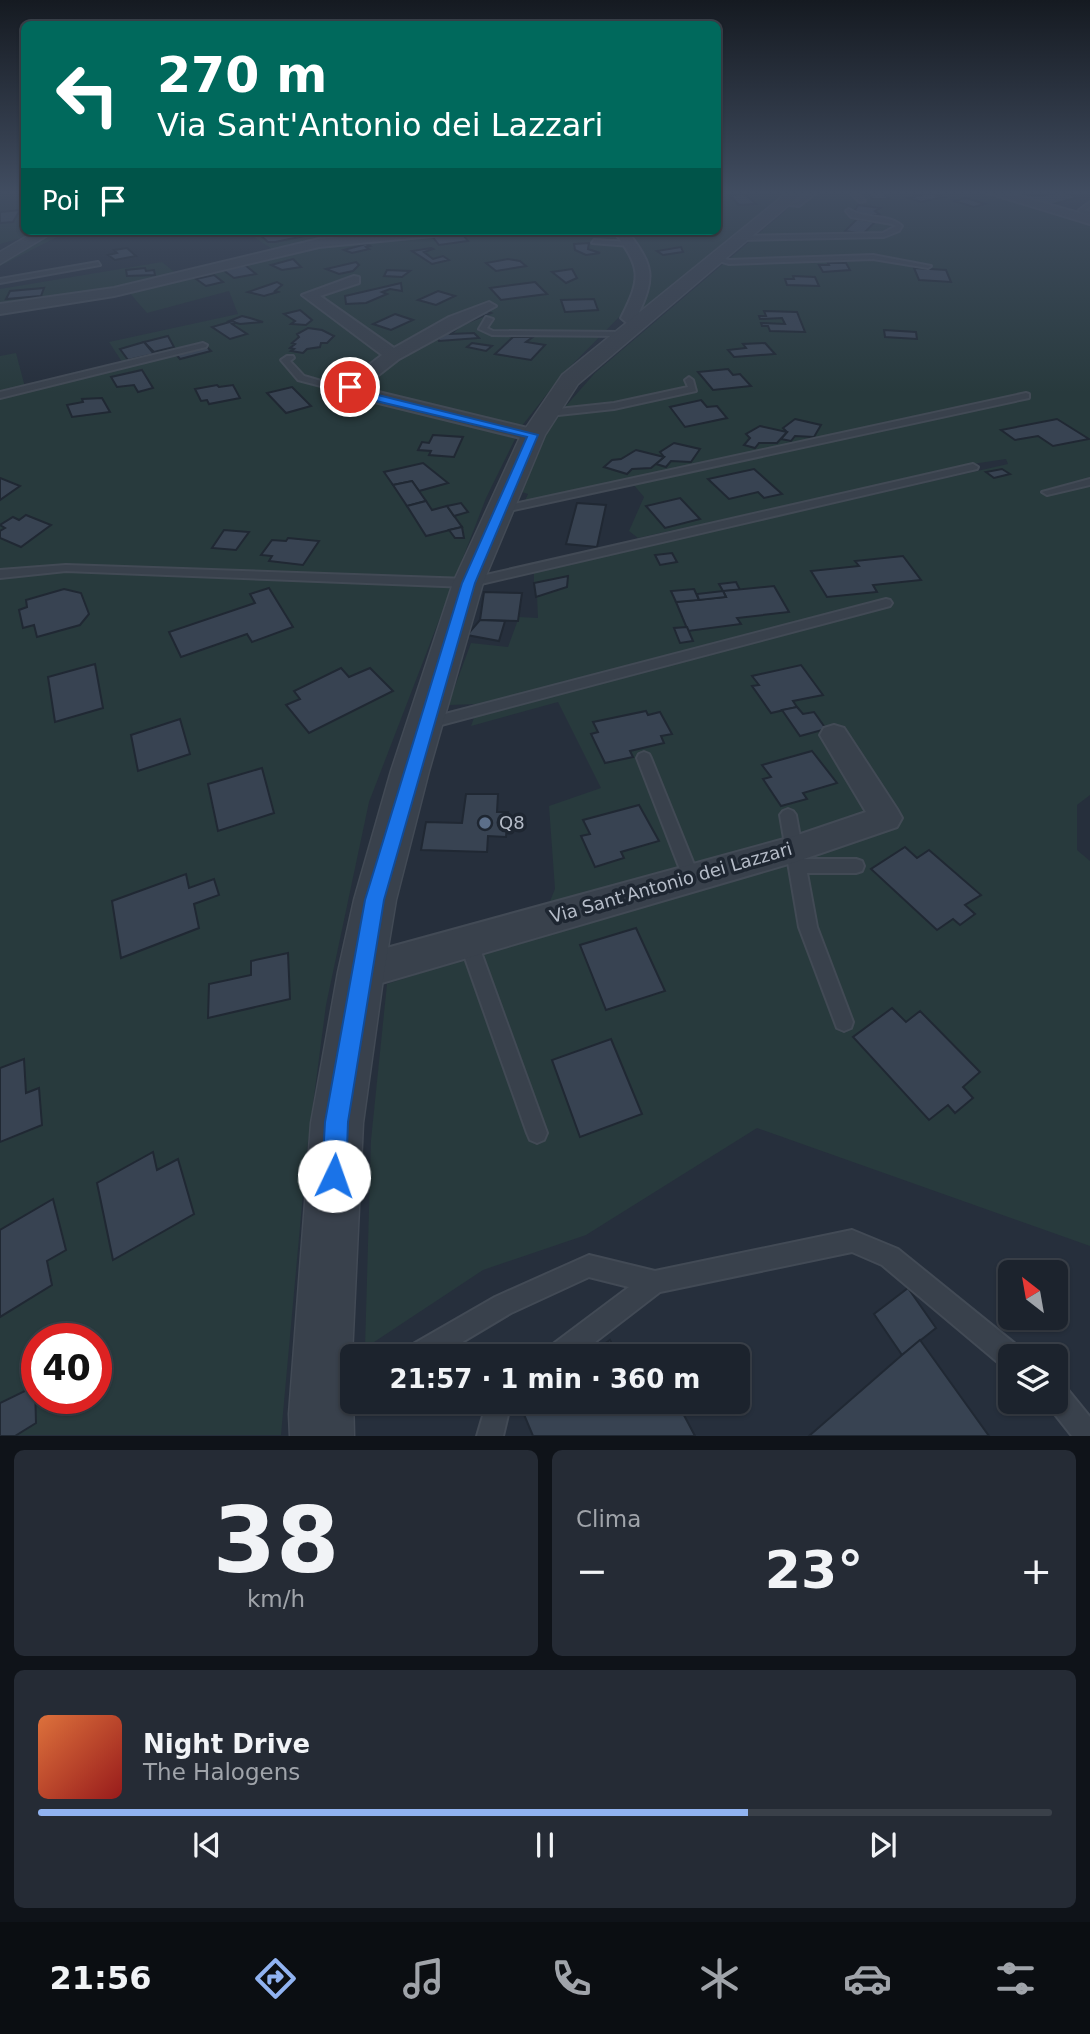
<!DOCTYPE html>
<html lang="it">
<meta charset="utf-8">
<style>
:root{--surface:#1c232d;--page:#252b35;--text:#f1f3f6;--muted:#a0a4aa;--line:#3a4049;--accent:#91b3f1}
body{margin:0;font-family:"DejaVu Sans",sans-serif;background:var(--page);color:var(--text);height:100vh;display:flex;flex-direction:column;font-size:26px;white-space:nowrap}
*{box-sizing:border-box;margin:0}
p{font-size:23px;color:var(--muted)}
.icon{flex:none;width:38px;height:38px;fill:none;stroke:currentColor;stroke-width:2;stroke-linecap:round;stroke-linejoin:round}
.map{position:relative;height:1436px;overflow:hidden}
.panel{display:flex;flex-direction:column;gap:14px;padding:14px;background:#0f1319;flex:1}
.panel>*{flex:none}
.guide{position:absolute;left:21px;top:21px;width:700px;height:214px;border-radius:10px;box-shadow:0 2px 5px #0004,0 0 0 2px var(--line);background:#00695c;color:#fff;overflow:hidden}
.needle{width:46px;rotate:329deg}
.tools{position:absolute;left:998px;top:1260px;display:grid;gap:14px}
.tools a{display:grid;place-items:center;width:70px;height:70px;border-radius:10px;background:var(--surface);box-shadow:0 2px 5px #0004,0 0 0 2px var(--line);font-size:35px}
.speed{position:absolute;left:21px;top:1323px;display:flex;gap:14px;font-size:35px;font-weight:700;text-align:center}
.speed>*{display:grid;place-content:center;width:91px;height:91px;border-radius:50%;background:var(--surface);box-shadow:0 2px 5px #0004,0 0 0 2px var(--line);line-height:1}
.speed .limit{border:10px solid #d22;background:#fff;color:#111}
.pin{position:absolute;display:grid;place-items:center;width:60px;height:60px;color:#fff;margin:-30px;border:4px solid #fff;border-radius:50%;box-shadow:0 2px 7px #0007}
.me{position:absolute;width:77px;margin:-38px;rotate:3deg;stroke-linejoin:round;filter:drop-shadow(0 0 5px #0008)}
.turn{display:flex;align-items:center;gap:24px;height:147px;padding:0 21px;font-size:32px}
.turn .icon{width:91px;height:91px;stroke-width:2.5}
.turn b{display:block;font-size:49px;line-height:60px}
.then{display:flex;align-items:center;height:66px;padding:0 21px;background:#0003;gap:14px;font-size:26px}
.big{font-size:52px;font-weight:700;line-height:1.1}
.panel .card{flex:1;display:flex;flex-direction:column;justify-content:center;gap:10px;min-width:0;padding:0 24px;border-radius:10px;background:var(--page)}
.panel .dial{align-items:center;gap:0}
.dial b{font-size:91px;line-height:1}
.song{display:flex;align-items:center;gap:21px}
.cover{width:84px;height:84px;border-radius:10px;background:linear-gradient(135deg,hsl(20 70% 55%),hsl(0 70% 35%))}
.played{height:7px;border-radius:4px;background:linear-gradient(90deg,var(--accent) 70%,var(--line) 70%)}
.keys{display:flex;justify-content:space-around;direction:ltr}
.heat{display:flex;justify-content:space-between;align-items:center;font-size:38px;direction:ltr}
.panel .tiles{flex:1;display:grid;gap:14px;grid-template-columns:1fr 1fr}
.card:last-child{grid-column:span 2}
.trip{position:absolute;left:340px;top:1344px;width:410px;height:70px;border-radius:10px;background:var(--surface);box-shadow:0 2px 5px #0004,0 0 0 2px var(--line);font-weight:700;line-height:70px;text-align:center}
.tabs{display:flex;height:112px;justify-content:space-around;align-items:center;background:#0b0e12;color:var(--muted)}
.tabs .icon{width:49px;height:49px}
.tabs .active{color:var(--accent)}
.tabs b{font-size:32px;color:var(--text)}
.map>svg:first-child{display:block}
.green{fill:#283a3d;fill-rule:evenodd}
.building{fill:#384352;stroke:#202833;stroke-width:2}
.lines{fill:none;stroke-linecap:round;stroke-linejoin:round}
.service-casing{stroke:#424a55;stroke-width:4}
.minor-casing{stroke:#424a55;stroke-width:4}
.tertiary-casing{stroke:#424a55;stroke-width:3}
.service{fill:#39414c;fill-rule:evenodd}
.minor{fill:#39414c;fill-rule:evenodd}
.tertiary{fill:#39414c;fill-rule:evenodd}
.route{fill:#1a73e8;stroke:#114b97;stroke-width:2}
.service-dot{fill:#5c6f8a;stroke:#1e2631;stroke-width:2.5}
.labels{text-anchor:middle;stroke-width:7;stroke-linejoin:round;paint-order:stroke}
.poi-label{font-size:18px;fill:#b5bcc8;stroke:#1e2631;text-anchor:start}
.street-label{font-size:18px;fill:#b5bcc8;stroke:#1e2631}
</style>
<div class="map">
<svg width="1090" height="1436" viewBox="0 0 1090 1436">
<rect width="100%" height="100%" fill="#262f3c"/>
<g class="green">
<path d="M0,192H24V231H69L0,266V255L32,235L0,244Z"/>
<path d="M718,192H787L643,312H638C658,270 655,265 625,231H718Z"/>
<path d="M808,192H982L1090,221V795L1077,805V850L1090,861V1246L757,1128L586,1235L483,1270L365,1348L371,1140L387,984L500,947L554,922L550,901L555,889L549,806L601,788L558,702L471,726L479,704L448,705L471,643L508,647L519,617L538,618L537,596L567,587V576L534,583V572L1008,464L1006,459L979,463L638,538L629,531L644,497L633,484L521,510L528,494L522,492L537,446L550,424L595,373Z"/>
<path d="M245,231H432L433,234L451,231H618L641,271L626,310L562,375L521,427L486,498L369,802L326,1005L307,1150L281,1435H0V356L16,353L25,387L122,362L109,342L238,314L229,291L147,313L128,291L0,312V289L162,262L178,275L275,251ZM37,1339H96V1398H37Z"/>
</g>
<g class="building">
<path d="M869,192L888,193L886,196L890,199H872Z"/>
<path d="M1005,192L1040,196L1062,192L1079,197L1046,206Z"/>
<path d="M930,193L943,197L921,202L908,198Z"/>
<path d="M745,194L756,204L739,205L729,195Z"/>
<path d="M966,198L985,204L974,207L954,201Z"/>
<path d="M858,205L880,208L875,211L880,215H860L855,210Z"/>
<path d="M20,210L13,222L0,223V212Z"/>
<path d="M857,219L875,222L863,234L845,231Z"/>
<path d="M309,231L312,233L309,235L275,242H268L259,234Z"/>
<path d="M464,232L469,236H464L468,241L439,245L432,236Z"/>
<path d="M589,243L588,249L600,253L586,255L575,250L574,244Z"/>
<path d="M366,244L370,246L366,247L369,249L352,253L344,250Z"/>
<path d="M681,247L683,252L663,255L657,251Z"/>
<path d="M127,248L136,256L115,260L108,255L117,253L114,250Z"/>
<path d="M431,248L433,249L424,252L433,259L443,256L449,260L432,264L412,251Z"/>
<path d="M293,259L301,267L282,270L271,265Z"/>
<path d="M508,259L520,261L526,266L496,271L486,263Z"/>
<path d="M356,262L359,265L353,271L339,274L326,269Z"/>
<path d="M828,263H846L850,270L823,272L819,265H829Z"/>
<path d="M245,265L256,274L234,278L223,270Z"/>
<path d="M145,268L146,271L154,270L155,275L127,276L126,270Z"/>
<path d="M914,268L946,270L951,282L919,280Z"/>
<path d="M572,269L577,278L566,283L552,272Z"/>
<path d="M387,270L410,271L402,277L384,276Z"/>
<path d="M214,275L223,282L206,286L196,279Z"/>
<path d="M793,276L815,277L819,286L787,285L785,279H794Z"/>
<path d="M277,282L282,285L275,291L278,292L264,296L248,292Z"/>
<path d="M535,282L547,294L501,300L490,288Z"/>
<path d="M401,283L402,291L390,289L382,292L387,294L366,303L346,304L345,296Z"/>
<path d="M44,288L41,296L6,299L10,291Z"/>
<path d="M438,291L455,296L436,305L418,300Z"/>
<path d="M594,299L598,310L565,312L561,300Z"/>
<path d="M300,310L312,320L306,325L291,324L295,321L284,314Z"/>
<path d="M486,311L491,313L461,325L451,334L474,333L479,338L439,341L437,336Z"/>
<path d="M764,311L797,312L805,332L770,331L768,326H762L761,323L785,324L782,318L760,319L759,316H766Z"/>
<path d="M395,314L413,320L391,330L373,324Z"/>
<path d="M242,316L250,318L263,322L240,324L229,321Z"/>
<path d="M233,321L236,323L232,324L247,334L230,339L212,327Z"/>
<path d="M308,328L322,330L334,336L327,343H321L320,347L307,349L303,353L291,351L294,349L290,348L295,344L292,343L299,337L297,334Z"/>
<path d="M884,330L916,332L917,339L885,337Z"/>
<path d="M168,336L174,347L154,352L144,342Z"/>
<path d="M513,337H533L526,342L545,345L531,360L495,354Z"/>
<path d="M144,342L154,354L128,360L120,349Z"/>
<path d="M472,343L492,346L486,351L467,347Z"/>
<path d="M765,343L775,354L734,357L728,350L746,348L743,344Z"/>
<path d="M206,346L211,351L180,359L175,353Z"/>
<path d="M728,369L733,375L740,374L751,386L713,390L698,372Z"/>
<path d="M142,370L153,388L138,392L134,385L117,387L111,377Z"/>
<path d="M217,385L219,387L233,385L240,398L209,404L207,400L201,401L195,389Z"/>
<path d="M292,387L311,406L286,413L267,393Z"/>
<path d="M102,398L110,412L72,417L67,405L83,402L82,399Z"/>
<path d="M701,400L707,407L717,406L727,418L685,427L670,407Z"/>
<path d="M795,419L821,425L814,437L795,436L791,441L781,439L787,432L783,428Z"/>
<path d="M1057,419L1089,439L1053,446L1038,436L1015,440L1001,430Z"/>
<path d="M760,426L787,432L777,443H759L755,448L744,445L750,438L746,434Z"/>
<path d="M433,435L463,437L454,457L429,455L431,451L418,450L422,442L429,443Z"/>
<path d="M674,443L700,449L691,462L671,461L666,467L656,464L664,457L660,452Z"/>
<path d="M636,450L664,457L651,468L632,469L627,474L604,467L612,460L621,459Z"/>
<path d="M423,463L448,483L419,491L412,481L393,485L384,472Z"/>
<path d="M754,469L782,494L764,498L758,492L729,499L708,479Z"/>
<path d="M1002,469L1010,474L994,478L986,472Z"/>
<path d="M0,478L20,486L0,500Z"/>
<path d="M412,481L426,501L407,506L393,485Z"/>
<path d="M680,498L700,519L665,528L646,506Z"/>
<path d="M426,501L432,510L447,506L462,527L426,536L407,506Z"/>
<path d="M461,503L468,512L454,516L447,506Z"/>
<path d="M577,503L606,505L597,547L566,544Z"/>
<path d="M26,515L51,525L21,547L0,538V531L5,528L0,525L13,517L19,520Z"/>
<path d="M462,527L464,538H455L449,530Z"/>
<path d="M224,530L249,532L236,550L212,548Z"/>
<path d="M288,538L319,541L303,565L269,561L272,556L261,555L272,540L286,541Z"/>
<path d="M672,553L677,562L660,565L655,555Z"/>
<path d="M903,556L921,580L873,585L877,592L827,597L811,571L859,566L855,561Z"/>
<path d="M568,576L567,587L536,597L534,583Z"/>
<path d="M736,582L740,590L723,591L719,584Z"/>
<path d="M774,586L789,612L737,618L741,624L688,631L676,602L726,597L723,591Z"/>
<path d="M269,588L293,627L252,642L247,634L181,657L169,632L255,603L250,594Z"/>
<path d="M64,589L81,593L89,614L80,625L37,637L34,625L23,628L19,610L27,607L26,600Z"/>
<path d="M694,589L699,600L676,602L671,591Z"/>
<path d="M723,591L726,597L699,600L697,594Z"/>
<path d="M484,592L522,593L518,621L480,620Z"/>
<path d="M480,620L505,621L499,641L467,635Z"/>
<path d="M687,627L693,641L680,643L674,628Z"/>
<path d="M95,664L103,708L55,722L48,677Z"/>
<path d="M801,665L823,695L793,701L797,707L771,713L752,686L759,685L752,676Z"/>
<path d="M341,668L349,677L370,668L393,691L309,733L286,705L300,699L294,691Z"/>
<path d="M797,707L803,714L814,712L826,729L800,736L782,710Z"/>
<path d="M646,711L648,715L660,712L672,734L661,736L664,743L630,751L633,757L605,763L591,734L598,732L593,722Z"/>
<path d="M180,719L190,754L138,771L131,735Z"/>
<path d="M812,751L837,783L803,793L807,799L781,806L763,779L771,777L762,765Z"/>
<path d="M262,768L274,813L218,831L208,784Z"/>
<path d="M466,794H498L497,812H508L506,837L488,836L487,852L421,850L426,822L462,823Z"/>
<path d="M639,805L659,841L621,852L624,858L595,867L581,836L590,834L583,820Z"/>
<path d="M905,847L917,858L929,850L981,895L965,905L975,914L960,925L953,919L937,930L871,869Z"/>
<path d="M186,874L189,888L214,879L219,895L194,904L199,928L121,958L112,901Z"/>
<path d="M636,928L665,991L606,1010L580,945Z"/>
<path d="M288,953L290,999L208,1018L209,984L251,975V961Z"/>
<path d="M892,1008L906,1022L920,1011L980,1072L963,1087L973,1098L955,1113L948,1105L929,1120L853,1037Z"/>
<path d="M611,1039L642,1114L580,1137L552,1060Z"/>
<path d="M24,1059L26,1093L39,1088L42,1125L0,1142V1068Z"/>
<path d="M153,1152L157,1170L178,1159L194,1214L113,1260L97,1183Z"/>
<path d="M53,1199L66,1250L47,1261L52,1285L0,1317V1230Z"/>
<path d="M908,1288L936,1328L902,1355L874,1314Z"/>
<path d="M610,1340L618,1356H587Z"/>
<path d="M920,1340L989,1436H809L902,1355Z"/>
<path d="M35,1386L36,1423L15,1436H0V1403Z"/>
<path d="M524,1402H677L695,1436H533L520,1405Z"/>
</g>
<g class="lines">
<g class="service-casing">
<g id="service">
<path d="M810,192H817L799,206L780,204L796,203Z"/>
<path d="M850,192H857L865,201L860,202Z"/>
<path d="M1090,202V207L1085,210L1090,212V216L1079,212V210Z"/>
<path d="M849,209C864,220 888,213 902,226L899,231L884,237L741,240L738,238L741,236L883,233L896,226L892,224L851,217L846,211Z"/>
<path d="M594,240L630,242L633,244L630,246L592,243Z"/>
<path d="M873,255L931,266L928,268L873,259L729,264L713,259L716,257L729,260Z"/>
<path d="M98,262L100,265L0,283V279Z"/>
<path d="M486,317L493,319L487,328L493,331L623,332L627,334L623,336L492,335L479,329Z"/>
<path d="M203,343L207,345L206,347L0,398V392Z"/>
<path d="M287,356H293L294,358L290,361L304,376L352,390L348,393L298,380L281,360Z"/>
<path d="M689,377L693,380L696,391L614,409L549,416L544,413L549,410L614,403L688,387L685,380Z"/>
<path d="M1026,393L1029,394V398L500,513L495,510L500,507Z"/>
<path d="M973,464L978,467L977,469L468,587L66,571L0,578V570L66,565L468,579Z"/>
<path d="M1090,479V485L1047,495L1042,492Z"/>
<path d="M886,599L890,600L892,603L890,606L426,729L419,724L426,719Z"/>
<path d="M644,752L649,754L651,758L699,877L697,882L691,884L685,882L683,877L637,758L639,754Z"/>
<path d="M788,809L793,811L796,815L804,859H856L862,861L864,866L862,871L856,873H807L817,927L853,1022L851,1028L844,1031L837,1028L799,927L780,815L783,811Z"/>
<path d="M468,933L474,935L477,941L547,1133L544,1140L537,1143L530,1140L527,1133L459,941L462,935Z"/>
<path d="M852,1230L898,1249L1019,1347L1022,1356H1010V1368L1001,1365L882,1265L852,1252L660,1292L577,1356H546L549,1347L629,1287L589,1277L511,1313L439,1356H405L408,1347L495,1297L589,1255L655,1271Z"/>
<path d="M1055,1382L1064,1385L1090,1417V1436H1072L1046,1403L1055,1402Z"/>
<path d="M487,1402H511L503,1436H477Z"/>
</g>
</g>
<g class="minor-casing">
<g id="minor">
<path d="M985,192H1004L1090,216V224Z"/>
<path d="M403,231H448L442,235L319,247L114,296L0,314V304L114,288L319,239Z"/>
<path d="M614,231H627C654,266 656,276 637,317L645,324L642,327H632L621,318C642,276 641,269 614,231Z"/>
<path d="M354,276L359,277V283L320,296L394,348L449,317L489,302L496,306L399,359L362,388L540,431L543,435L540,439L533,441L342,394L339,390L342,386L382,355L302,295Z"/>
<path d="M834,725L844,728L897,809L902,818L897,827L795,862L361,989L348,984L343,972L348,960L361,955L795,836L866,812L820,735L824,728Z"/>
</g>
</g>
<g class="tertiary-casing">
<g id="tertiary">
<path d="M788,192H804L578,384L545,435L483,583L429,771L396,900L384,972L363,1123L352,1356L354,1436H290L289,1414L311,1123L338,972L354,900L391,771L453,583L521,435L562,375Z"/>
<path d="M36,231H55L0,264V252Z"/>
</g>
</g>
<use href="#service" class="service"/>
<use href="#minor" class="minor"/>
<use href="#tertiary" class="tertiary"/>
</g>
<linearGradient id="sky" x2="0" y2="1"><stop stop-color="#151a21"/><stop offset="0.49" stop-color="#414d61"/><stop offset="1" stop-color="#414d61" stop-opacity="0"/></linearGradient>
<rect width="1090" height="393" fill="url(#sky)"/>
<path class="route" d="M350,384L355,387L354,389L538,435L475,583L384,900L348,1122L346,1176L342,1184L334,1188L325,1184L322,1176L325,1122L365,900L462,583L527,437L347,394L343,390Z"/>
<circle class="service-dot" cx="485" cy="823" r="7"/>
<g class="labels">
<g class="poi-label">
<text x="499" y="829">Q8</text>
</g>
<g class="street-label">
<text transform="translate(671 883) rotate(-16)" y="6">Via Sant'Antonio dei Lazzari</text>
</g>
</g>
</svg>
<div class="tools">
<a><svg class="needle" viewBox="-14 -14 28 28"><path d="M0-13l5 13h-10z" fill="#e53935"/><path d="M0 13l5-13h-10z" fill="#a0a4aa"/></svg></a>
<a><svg class="icon" aria-label="layers" viewBox="0 0 24 24"><path d="M12 4l9 5-9 5-9-5zM3 14l9 5 9-5"/></svg></a>
</div>
<div class="speed"><div class="limit">40</div></div>
<div class="pin" style="left:350px;top:387px;background:#d93025"><svg class="icon" aria-label="arrive" viewBox="0 0 24 24"><path d="M6 21V4h12l-3 4 3 4H6"/></svg></div>
<svg class="me" style="left:334px;top:1176px" viewBox="-20 -20 40 40"><circle r="19" fill="#fff"/><path d="M0-13L10 11 0 6-10 11z" fill="#1a73e8"/></svg>
<div class="trip">21:57 · 1 min · 360 m</div>
<div class="guide">
<div class="turn"><svg class="icon" aria-label="left" viewBox="0 0 24 24"><path d="M17 20v-9H6M10 6l-5 5 5 5"/></svg><div><b>270 m</b>Via Sant'Antonio dei Lazzari</div></div>
<div class="then">Poi<svg class="icon" aria-label="arrive" viewBox="0 0 24 24"><path d="M6 21V4h12l-3 4 3 4H6"/></svg></div>
</div>
</div>
<section class="panel">
<div class="tiles">
<div class="card dial"><b>38</b><p>km/h</p></div>
<div class="card"><p>Clima</p>
<div class="heat"><a>−</a><b class="big">23°</b><a>+</a></div>
</div>
<div class="card">
<div class="song"><i class="cover"></i><div><b>Night Drive</b><p>The Halogens</p></div></div>
<div class="played"></div>
<div class="keys"><svg class="icon" aria-label="previous" viewBox="0 0 24 24"><path d="M18 5L8 12l10 7zM5 5v14"/></svg><svg class="icon" aria-label="pause" viewBox="0 0 24 24"><path d="M8 5v14M16 5v14"/></svg><svg class="icon" aria-label="next" viewBox="0 0 24 24"><path d="M6 5l10 7-10 7zM19 5v14"/></svg></div>
</div>
</div>
</section>
<nav class="tabs">
<b>21:56</b>
<svg class="icon active" aria-label="directions" viewBox="0 0 24 24"><path d="M12 3l9 9-9 9-9-9zM9 14v-3h6M13 9l2 2-2 2"/></svg>
<svg class="icon" aria-label="music" viewBox="0 0 24 24"><path d="M9 18V5l10-2v13"/><circle cx="6" cy="18" r="3"/><circle cx="16" cy="16" r="3"/></svg>
<svg class="icon" aria-label="phone" viewBox="0 0 24 24"><path d="M5 4h4l2 5-3 2q2 4 5 5l2-3 5 2v4C11 20 4 13 5 4z"/></svg>
<svg class="icon" aria-label="climate" viewBox="0 0 24 24"><path d="M12 3v18M4 7l16 10M4 17L20 7"/></svg>
<svg class="icon" aria-label="car" viewBox="0 0 24 24"><path d="M5 17H2v-5l4-1 3-4h7l3 4 3 1v5h-3M9 17h6M6 11h13"/><circle cx="7" cy="17" r="2"/><circle cx="17" cy="17" r="2"/></svg>
<svg class="icon" aria-label="filters" viewBox="0 0 24 24"><path d="M4 7h16M4 17h16"/><circle cx="9" cy="7" r="2"/><circle cx="15" cy="17" r="2"/></svg>
</nav>
